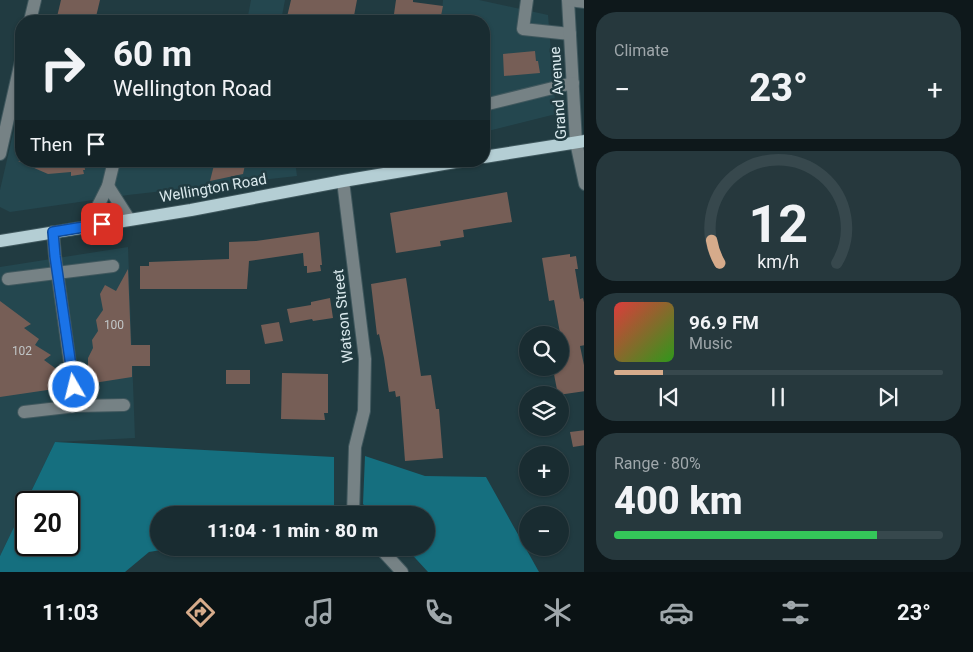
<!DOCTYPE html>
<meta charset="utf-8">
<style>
:root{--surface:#192c31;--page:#26383d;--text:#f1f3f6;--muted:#9fa7ab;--line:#37484d;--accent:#d6ab8b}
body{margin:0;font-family:Roboto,sans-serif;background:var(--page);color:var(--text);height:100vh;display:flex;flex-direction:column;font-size:19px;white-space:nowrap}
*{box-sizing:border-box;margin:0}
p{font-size:16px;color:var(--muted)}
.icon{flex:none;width:28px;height:28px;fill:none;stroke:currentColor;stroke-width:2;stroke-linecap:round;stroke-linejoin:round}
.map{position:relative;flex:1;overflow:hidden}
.sheet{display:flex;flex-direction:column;gap:12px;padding:12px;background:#0e181b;width:389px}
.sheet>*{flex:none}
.hud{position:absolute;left:15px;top:15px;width:475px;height:152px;border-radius:20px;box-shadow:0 1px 4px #0004,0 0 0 1px var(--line);background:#192c31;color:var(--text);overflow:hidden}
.fabs{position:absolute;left:519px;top:326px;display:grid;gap:10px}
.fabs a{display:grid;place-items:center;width:50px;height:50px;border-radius:50%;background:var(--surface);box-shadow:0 1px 4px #0004,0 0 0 1px var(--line);font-size:25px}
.speed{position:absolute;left:15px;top:491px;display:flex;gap:10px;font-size:25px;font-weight:700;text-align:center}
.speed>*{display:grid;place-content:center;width:65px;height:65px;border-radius:50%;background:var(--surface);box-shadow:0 1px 4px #0004,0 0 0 1px var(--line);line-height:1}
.speed .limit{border:2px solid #111;border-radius:8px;background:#fff;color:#111}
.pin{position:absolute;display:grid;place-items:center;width:42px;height:42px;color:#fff;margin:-21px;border-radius:10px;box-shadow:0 2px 8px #0006}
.me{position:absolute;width:55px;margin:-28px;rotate:352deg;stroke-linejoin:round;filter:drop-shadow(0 0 4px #0008)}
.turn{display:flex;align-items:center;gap:18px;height:105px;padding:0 15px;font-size:22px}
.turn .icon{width:65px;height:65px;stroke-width:2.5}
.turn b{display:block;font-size:35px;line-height:42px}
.then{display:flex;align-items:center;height:48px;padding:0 15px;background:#0003;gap:10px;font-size:19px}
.big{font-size:38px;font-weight:800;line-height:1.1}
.sheet .card{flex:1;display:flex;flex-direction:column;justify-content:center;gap:8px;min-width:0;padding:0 18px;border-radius:20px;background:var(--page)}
.sheet .dial{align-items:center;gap:0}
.dial svg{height:130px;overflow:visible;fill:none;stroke:var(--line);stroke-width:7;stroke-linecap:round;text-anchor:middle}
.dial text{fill:var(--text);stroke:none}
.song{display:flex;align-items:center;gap:15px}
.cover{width:60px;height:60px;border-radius:8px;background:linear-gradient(135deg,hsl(0 70% 55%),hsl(110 70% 35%))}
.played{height:5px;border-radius:2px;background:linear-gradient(90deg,var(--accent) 15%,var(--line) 15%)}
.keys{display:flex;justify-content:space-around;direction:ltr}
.heat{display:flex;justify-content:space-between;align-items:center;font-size:28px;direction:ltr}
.charge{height:8px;border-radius:4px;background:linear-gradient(90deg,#34c759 80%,var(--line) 0)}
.trip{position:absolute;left:150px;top:506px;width:285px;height:50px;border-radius:25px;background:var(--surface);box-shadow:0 1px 4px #0004,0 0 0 1px var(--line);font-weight:800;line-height:50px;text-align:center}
.menu{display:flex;height:80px;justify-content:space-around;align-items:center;background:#0a1214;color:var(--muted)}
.menu .icon{width:35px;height:35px}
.menu .active{color:var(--accent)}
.menu b{font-size:22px;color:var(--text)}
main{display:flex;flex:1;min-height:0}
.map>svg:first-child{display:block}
.built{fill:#24474f}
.forest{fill:#156f7f;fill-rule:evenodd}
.building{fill:#765e56}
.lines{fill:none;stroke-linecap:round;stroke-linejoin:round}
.minor-casing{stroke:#3f575d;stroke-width:14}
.major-casing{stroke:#3f575d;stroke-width:14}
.minor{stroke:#768285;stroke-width:12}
.major{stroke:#b4ced4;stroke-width:12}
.route-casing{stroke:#114b97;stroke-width:12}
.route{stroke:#1a73e8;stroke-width:9}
.labels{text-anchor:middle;stroke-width:5;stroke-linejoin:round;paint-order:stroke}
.number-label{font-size:12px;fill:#c1c6c7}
.street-label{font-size:15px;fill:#dae9ed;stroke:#213b41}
</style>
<main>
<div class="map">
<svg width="585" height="572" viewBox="0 0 585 572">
<rect width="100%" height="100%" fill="#213b41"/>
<g class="built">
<path d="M251,0H285L281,21H247Z"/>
<path d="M443,0H479L548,15L556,114L484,132V21H441Z"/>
<path d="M21,99V161H295L297,176L128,195L10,212L0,207V190Z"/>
<path d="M128,247L135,438L55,442L0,556V267Z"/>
</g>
<g class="forest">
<path d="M55,442L334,457V515H159V548H173L149,552L125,572H0V556ZM26,502H69V545H26Z"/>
<path d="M365,456L425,476L486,477L539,572H428L406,548H426V515H374L363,504Z"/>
</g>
<g class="building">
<path d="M61,0H100L95,21H56Z"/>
<path d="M291,0H357L353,21H336L316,17L315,21H286Z"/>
<path d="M396,0H413V2L443,6L440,21H393Z"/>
<path d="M535,51L536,61H538L540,73L504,76L503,54Z"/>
<path d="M18,161H84L85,170H83L84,174L71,176V172L48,174Z"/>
<path d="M215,161H246L243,174L210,181Z"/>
<path d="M507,192L512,222L463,230L464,237L440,241L441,246L396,253L390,213Z"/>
<path d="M319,232L322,265H320L321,271L307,273V266H304L303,253L249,261L247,289H140V266H149V262L229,259V242L256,241Z"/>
<path d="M570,254V257L576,256L578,269H575L580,299L583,298L585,307V345L580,346L585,370V391L558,395L553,369L560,368V333L554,300L549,301L542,258Z"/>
<path d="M128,269L131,345H150V366H132V377L81,385V380L88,368V358L93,348L92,340L98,331L96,320L103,310L100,294L105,285L116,291Z"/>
<path d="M406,278L421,376L431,375L436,409H439L443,458L405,461L400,396L396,397L395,391L389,392L384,358L379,334L377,335L371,284Z"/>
<path d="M330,298L333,318L313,321L312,319L290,323L287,309L311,305V302Z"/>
<path d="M0,301L31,324L24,328L39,339L35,345L51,355L44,360L59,371L61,388L0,397Z"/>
<path d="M279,322L283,341L265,344L261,325Z"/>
<rect x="226" y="370" width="24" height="14"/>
<path d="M282,373L328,374V413H324L325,420L281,419Z"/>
<path d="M585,430V445L573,447L570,432Z"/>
</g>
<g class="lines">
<g class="minor-casing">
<g id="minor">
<path d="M527,0L523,29L570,34"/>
<path d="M568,0L576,142L585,184"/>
<path d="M569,0L585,2"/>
<path d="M30,21L35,0"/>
<path d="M484,105L573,83"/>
<path d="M0,154L21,61"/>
<path d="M343,181L365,359L364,411L355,447L353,515"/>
<path d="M108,186L129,219"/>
<path d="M88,226L108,186L114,161"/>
<path d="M53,232L55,256L76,406L124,405"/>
<path d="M8,279L113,266"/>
<path d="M24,412L76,406"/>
<path d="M380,548L402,572"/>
</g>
</g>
<g class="major-casing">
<g id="major">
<path d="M484,157L585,141"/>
<path d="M0,241L191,210L343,181L461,161"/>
</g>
</g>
<use href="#minor" class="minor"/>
<use href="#major" class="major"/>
</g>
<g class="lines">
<g class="route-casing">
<path id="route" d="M74,387L55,256L53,232L102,224"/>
</g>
<use href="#route" class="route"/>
</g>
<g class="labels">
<g class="number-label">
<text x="114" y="329">100</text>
<text x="22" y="355">102</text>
</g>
<g class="street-label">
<text transform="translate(558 93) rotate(-94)" y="5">Grand Avenue</text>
<text transform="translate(213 188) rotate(-10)" y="5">Wellington Road</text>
<text transform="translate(343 316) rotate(-96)" y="5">Watson Street</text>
</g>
</g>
</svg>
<div class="fabs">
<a><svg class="icon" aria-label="search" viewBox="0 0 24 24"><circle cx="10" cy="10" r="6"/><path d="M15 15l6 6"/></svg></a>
<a><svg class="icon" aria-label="layers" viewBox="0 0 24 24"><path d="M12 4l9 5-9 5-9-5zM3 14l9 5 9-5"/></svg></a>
<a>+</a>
<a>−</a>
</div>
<div class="speed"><div class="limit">20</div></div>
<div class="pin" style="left:102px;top:224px;background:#d93025"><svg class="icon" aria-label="arrive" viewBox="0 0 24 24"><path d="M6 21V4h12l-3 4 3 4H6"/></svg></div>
<svg class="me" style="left:74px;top:387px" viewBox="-20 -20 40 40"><circle r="17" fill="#1a73e8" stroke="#fff" stroke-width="3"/><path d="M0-11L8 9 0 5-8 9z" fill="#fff"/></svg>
<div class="trip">11:04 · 1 min · 80 m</div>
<div class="hud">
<div class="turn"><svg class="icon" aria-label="right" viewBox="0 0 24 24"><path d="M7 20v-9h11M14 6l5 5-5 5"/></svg><div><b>60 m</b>Wellington Road</div></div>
<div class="then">Then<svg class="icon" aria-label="arrive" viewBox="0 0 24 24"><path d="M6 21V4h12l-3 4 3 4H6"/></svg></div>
</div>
</div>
<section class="sheet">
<div class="card"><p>Climate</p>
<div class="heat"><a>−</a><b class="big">23°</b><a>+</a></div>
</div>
<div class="card dial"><svg viewBox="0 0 100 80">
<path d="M14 69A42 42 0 1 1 86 69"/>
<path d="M14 69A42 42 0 0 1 9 55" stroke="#d6ab8b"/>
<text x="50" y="56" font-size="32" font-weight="700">12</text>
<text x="50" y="72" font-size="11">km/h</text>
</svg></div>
<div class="card">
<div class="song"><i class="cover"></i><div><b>96.9 FM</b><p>Music</p></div></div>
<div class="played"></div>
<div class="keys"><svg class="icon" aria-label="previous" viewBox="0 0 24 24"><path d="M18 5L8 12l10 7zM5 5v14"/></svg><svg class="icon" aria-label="pause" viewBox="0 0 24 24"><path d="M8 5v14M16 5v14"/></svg><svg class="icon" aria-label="next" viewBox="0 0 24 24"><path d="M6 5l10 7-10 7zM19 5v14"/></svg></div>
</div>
<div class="card"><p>Range · 80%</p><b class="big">400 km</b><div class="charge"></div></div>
</section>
</main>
<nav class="menu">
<b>11:03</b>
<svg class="icon active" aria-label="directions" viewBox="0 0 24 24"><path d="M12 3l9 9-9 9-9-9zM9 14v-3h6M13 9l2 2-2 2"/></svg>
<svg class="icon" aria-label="music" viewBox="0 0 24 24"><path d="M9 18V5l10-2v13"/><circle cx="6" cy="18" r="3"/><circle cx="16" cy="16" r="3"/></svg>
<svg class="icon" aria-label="phone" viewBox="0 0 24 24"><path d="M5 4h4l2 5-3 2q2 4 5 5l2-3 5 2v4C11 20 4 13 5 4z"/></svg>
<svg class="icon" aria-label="climate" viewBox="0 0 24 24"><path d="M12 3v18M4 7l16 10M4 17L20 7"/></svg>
<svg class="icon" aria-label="car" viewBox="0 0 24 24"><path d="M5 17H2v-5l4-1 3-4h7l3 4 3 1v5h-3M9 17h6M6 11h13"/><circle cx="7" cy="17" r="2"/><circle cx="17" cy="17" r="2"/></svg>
<svg class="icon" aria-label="filters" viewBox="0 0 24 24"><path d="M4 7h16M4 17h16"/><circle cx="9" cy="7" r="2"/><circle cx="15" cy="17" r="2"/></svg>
<b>23°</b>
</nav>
